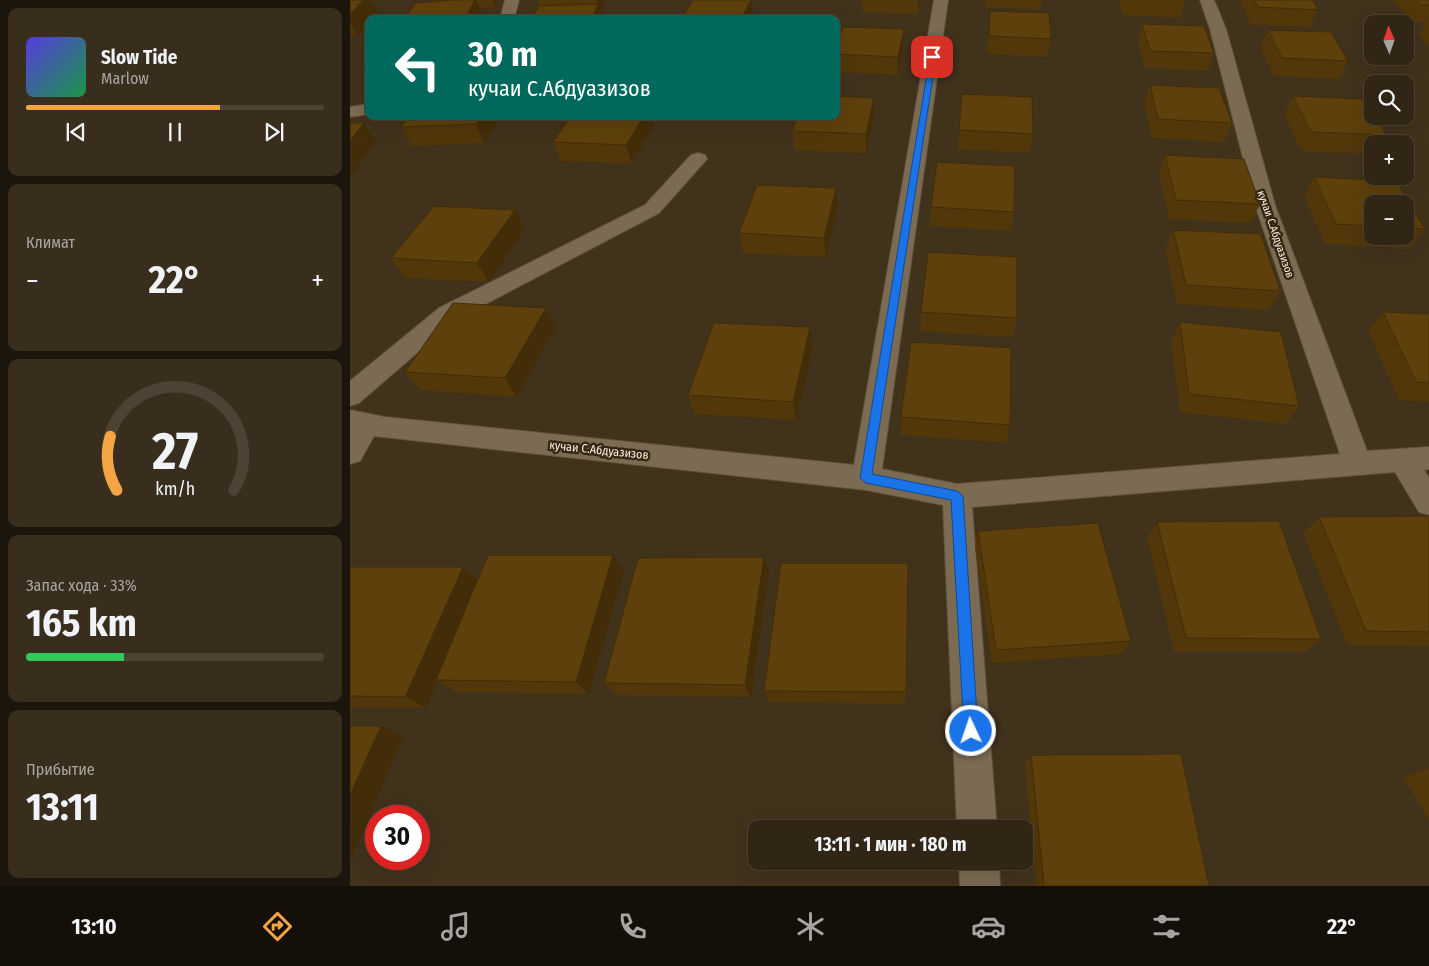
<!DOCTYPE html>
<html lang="ru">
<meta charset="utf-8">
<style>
:root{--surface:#312615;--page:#392e1e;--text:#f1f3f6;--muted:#a8a5a0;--line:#4c4334;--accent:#f3a443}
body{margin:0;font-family:"Fira Sans Condensed",sans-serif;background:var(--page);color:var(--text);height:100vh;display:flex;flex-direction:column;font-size:19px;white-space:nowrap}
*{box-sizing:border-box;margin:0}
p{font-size:16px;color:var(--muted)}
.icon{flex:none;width:28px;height:28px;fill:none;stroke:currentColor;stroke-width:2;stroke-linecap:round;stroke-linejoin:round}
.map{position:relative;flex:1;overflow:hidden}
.drawer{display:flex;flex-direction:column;gap:8px;padding:8px;background:#1b150c;width:350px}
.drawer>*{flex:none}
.banner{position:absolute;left:15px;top:15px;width:475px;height:105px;border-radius:10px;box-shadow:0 5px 20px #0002,0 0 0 1px var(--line);background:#00695c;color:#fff;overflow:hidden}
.needle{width:32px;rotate:358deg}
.buttons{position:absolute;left:1014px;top:15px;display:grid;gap:10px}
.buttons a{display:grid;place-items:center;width:50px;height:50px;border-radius:10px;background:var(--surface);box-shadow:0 5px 20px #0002,0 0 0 1px var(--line);font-size:25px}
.speed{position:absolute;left:15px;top:805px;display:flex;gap:10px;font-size:25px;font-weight:700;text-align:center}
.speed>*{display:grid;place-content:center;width:65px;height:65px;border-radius:50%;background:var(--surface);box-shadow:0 5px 20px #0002,0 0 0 1px var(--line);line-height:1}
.speed .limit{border:8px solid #d22;background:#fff;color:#111}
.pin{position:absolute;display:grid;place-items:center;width:42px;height:42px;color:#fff;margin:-21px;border-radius:10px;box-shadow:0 2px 8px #0006}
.me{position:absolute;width:55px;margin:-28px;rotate:357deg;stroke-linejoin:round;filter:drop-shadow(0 0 4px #0008)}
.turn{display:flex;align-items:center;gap:18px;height:105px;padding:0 20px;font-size:22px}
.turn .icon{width:65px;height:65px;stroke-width:2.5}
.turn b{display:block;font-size:35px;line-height:42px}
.big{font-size:38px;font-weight:700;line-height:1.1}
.drawer .widget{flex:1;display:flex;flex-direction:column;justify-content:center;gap:8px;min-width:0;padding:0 18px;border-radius:10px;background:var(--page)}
.drawer .dial{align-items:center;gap:0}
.dial svg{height:130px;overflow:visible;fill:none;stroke:var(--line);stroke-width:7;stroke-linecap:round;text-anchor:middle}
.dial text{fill:var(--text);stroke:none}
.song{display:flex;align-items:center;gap:15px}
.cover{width:60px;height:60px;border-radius:8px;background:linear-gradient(135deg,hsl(250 70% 55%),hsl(140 70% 35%))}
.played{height:5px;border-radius:2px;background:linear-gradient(90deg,var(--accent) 65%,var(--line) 65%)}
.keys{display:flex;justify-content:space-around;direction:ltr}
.heat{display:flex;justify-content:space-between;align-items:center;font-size:28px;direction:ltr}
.charge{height:8px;border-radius:4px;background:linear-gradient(90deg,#34c759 33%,var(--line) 0)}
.trip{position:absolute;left:398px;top:820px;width:285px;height:50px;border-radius:10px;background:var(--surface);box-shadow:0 5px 20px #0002,0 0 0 1px var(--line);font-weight:700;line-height:50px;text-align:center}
.tab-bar{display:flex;height:80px;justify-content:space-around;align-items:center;background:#140f08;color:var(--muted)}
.tab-bar .icon{width:35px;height:35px}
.tab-bar .active{color:var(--accent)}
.tab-bar b{font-size:22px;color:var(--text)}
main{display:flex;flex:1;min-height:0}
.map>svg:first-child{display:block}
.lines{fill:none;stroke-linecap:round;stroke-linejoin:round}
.minor-casing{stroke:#5e513d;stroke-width:2}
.minor{fill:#7b6b53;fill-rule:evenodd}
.wall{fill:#51370a;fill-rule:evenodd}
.shaded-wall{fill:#422d08}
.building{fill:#5e400c;stroke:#422d08}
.route{fill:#1a73e8;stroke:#114b97}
.labels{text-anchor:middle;stroke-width:5;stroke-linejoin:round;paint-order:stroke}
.far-street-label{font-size:11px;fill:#f9efe1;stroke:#362812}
.street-label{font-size:12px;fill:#f9efe1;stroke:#362812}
</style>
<main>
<section class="drawer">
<div class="widget">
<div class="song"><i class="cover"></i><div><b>Slow Tide</b><p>Marlow</p></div></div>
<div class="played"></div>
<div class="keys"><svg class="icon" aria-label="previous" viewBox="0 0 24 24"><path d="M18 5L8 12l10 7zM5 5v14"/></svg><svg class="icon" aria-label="pause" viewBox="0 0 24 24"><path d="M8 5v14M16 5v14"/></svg><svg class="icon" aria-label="next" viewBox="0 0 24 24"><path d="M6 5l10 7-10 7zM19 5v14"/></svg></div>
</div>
<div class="widget"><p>Климат</p>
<div class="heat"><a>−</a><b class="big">22°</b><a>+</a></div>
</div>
<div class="widget dial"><svg viewBox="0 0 100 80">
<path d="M14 69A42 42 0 1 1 86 69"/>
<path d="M14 69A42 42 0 0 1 10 36" stroke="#f3a443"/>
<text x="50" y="56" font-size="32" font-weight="700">27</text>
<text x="50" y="72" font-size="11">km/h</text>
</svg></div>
<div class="widget"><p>Запас хода · 33%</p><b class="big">165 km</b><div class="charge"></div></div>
<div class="widget"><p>Прибытие</p><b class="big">13:11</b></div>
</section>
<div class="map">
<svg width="1079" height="886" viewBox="0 0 1079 886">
<rect width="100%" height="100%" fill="#41321c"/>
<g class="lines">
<g class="minor-casing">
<g id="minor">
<path d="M155,0H169L164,19H150Z"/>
<path d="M584,0H598L532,469L607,484L990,454L905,205L860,29L850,0H864L876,29L925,205L1017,451L1079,447V469L1074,470L1079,478V515L1069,512L1045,472L622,507L647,829H607L593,505L516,490L24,436L10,461L0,464V410L35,417L504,465Z"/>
<path d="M19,104V114L0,117V107Z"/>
<path d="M348,153L355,155L357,159L309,213L105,320L9,403L0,406V381L89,308L295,205L341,155Z"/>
<path d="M609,861H649L650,886H610Z"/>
</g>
</g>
<use href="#minor" class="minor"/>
</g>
<g class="wall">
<path d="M0,0L28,11L7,35L0,36Z"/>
<path d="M83,0H149L146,7L130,8L133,16L84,1Z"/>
<path d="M188,0H257L251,14L252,19H181L190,6Z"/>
<path d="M512,0H570L568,14L512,12Z"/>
<path d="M635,0H692L690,9L635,7Z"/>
<path d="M769,0H835V1L830,18L773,15Z"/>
<path d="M890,0H962L968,10L960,27L901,25L890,1Z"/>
<path d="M1043,0H1079V47L1069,34L1076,23L1061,22Z"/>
<path d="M640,11L701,39L698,57L637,54Z"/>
<path d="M792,24L864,53L858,71L794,68L788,41Z"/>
<path d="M918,30L998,61L989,79L924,76L910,48Z"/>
<path d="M553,46L548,75L486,72V47Z"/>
<path d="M19,62V80L13,70Z"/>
<path d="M800,85L882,123L874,142L802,138L794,103Z"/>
<path d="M612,94L683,134L680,153L608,149Z"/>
<path d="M943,96L1037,135L1032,144H1022V154L951,151L934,114Z"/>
<path d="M59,116H150L135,143L62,146L51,127Z"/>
<path d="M221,116H302L304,126L282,164L211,161L203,142Z"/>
<path d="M524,116L516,153L445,150L442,131Z"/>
<path d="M815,155L910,204L901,223L819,219L809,174Z"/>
<path d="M964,177L1046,181L1075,229L1060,249L975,244L954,196ZM1022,204H1055V236H1022Z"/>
<path d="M486,188L488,207L476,257L393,253L389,233Z"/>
<path d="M581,207L664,212L661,231L580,226Z"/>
<path d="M175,229L139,282L55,278L41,258Z"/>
<path d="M823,230L930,291L919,310L827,304L815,249Z"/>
<path d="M571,312L667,318L663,337L570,331Z"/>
<path d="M1033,312L1079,314V402L1049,400L1018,331Z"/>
<path d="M830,322L949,406L936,424L830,412L821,341Z"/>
<path d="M206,327L167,397L70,390L55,372Z"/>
<path d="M463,346L446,420L344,414L338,395Z"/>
<path d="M551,417L660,425L656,443L551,435Z"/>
<path d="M1079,516V646L997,645L953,533L969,517Z"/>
<path d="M807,522L971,639L954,652H824L797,538Z"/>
<path d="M628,531L781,641L771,654L642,663L625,547Z"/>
<path d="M0,567H113L128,581L274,571L239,694L105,692L88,681L76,708L0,707Z"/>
<path d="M419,573L401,697L266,695L254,683Z"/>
<path d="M414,691L556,692L555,704L419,702Z"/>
<path d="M681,755L859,886H686L675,764Z"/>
<path d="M1079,768V820L1053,777Z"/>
</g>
<g class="shaded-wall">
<path d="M13,0H22L28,11L21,19H19V22L7,35L0,23V15Z"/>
<path d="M125,0H126L133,16L132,19H115Z"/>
<path d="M143,0H149L146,7Z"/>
<path d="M247,0H257L251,14L252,19H241L248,4Z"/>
<path d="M401,0L403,17V19H391Z"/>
<path d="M568,0H570L568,14Z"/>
<path d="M554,29L553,46L548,75V57Z"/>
<path d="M524,98V116L516,153V134Z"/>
<path d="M130,116H150L135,143L126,124Z"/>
<path d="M294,116H302L304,126L282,164L276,145Z"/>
<path d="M14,123L26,142L0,177V141Z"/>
<path d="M486,188L488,207L476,257L474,238Z"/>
<path d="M165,210L175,229L139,282L127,263Z"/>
<path d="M196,308L206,327L167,397L155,378Z"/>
<path d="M460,327L463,346L446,420L443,402Z"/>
<path d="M263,555L274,571L239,694L226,682Z"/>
<path d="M414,557L419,573L401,697L395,685Z"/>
<path d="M113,567L129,582L86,680L88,681L76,708L55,697Z"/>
<path d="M31,726L54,736L0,861V795Z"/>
</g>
<g class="building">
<path d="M0,0H13L0,15Z"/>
<path d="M103,0H125L115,19H55L65,3Z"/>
<path d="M343,0H401L391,19H331Z"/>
<path d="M904,0H962L968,10L908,7Z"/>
<path d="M1066,0H1079V5H1070Z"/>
<path d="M248,4L241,19H181L189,6Z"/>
<path d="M640,11L699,13L701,39L639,36Z"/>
<path d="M792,24L854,26L864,53L800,51Z"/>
<path d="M493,27L554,29L548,57L486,54V47Z"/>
<path d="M918,30L981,32L998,61L932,58Z"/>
<path d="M19,62V70H13Z"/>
<path d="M800,85L869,88L882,123L808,119Z"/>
<path d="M612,94L682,97L683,134L609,130Z"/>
<path d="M486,96L524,98L516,134L442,131L448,116H486Z"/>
<path d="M943,96L1014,99L1022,112V116H1025L1037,135L961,132Z"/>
<path d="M59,116H130L126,124L51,127Z"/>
<path d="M221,116H294L276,145L203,142Z"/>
<path d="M0,123H14L0,141Z"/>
<path d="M815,155L894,159L910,204L826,200Z"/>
<path d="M587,162L665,166L664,212L581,207Z"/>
<path d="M964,177L1046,181L1075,229L1055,228V204H1022V226L986,224Z"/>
<path d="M407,185L486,188L474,238L389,233Z"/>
<path d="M84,206L165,210L127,263L41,258Z"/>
<path d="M823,230L911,234L930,291L836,285Z"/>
<path d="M578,252L667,257V318L571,312Z"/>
<path d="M103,303L196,308L155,378L55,372Z"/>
<path d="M1033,312L1079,314V383L1066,382Z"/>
<path d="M830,322L931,332L949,406L839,394Z"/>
<path d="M364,323L460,327L443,402L338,395Z"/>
<path d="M561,342L661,348L660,425L551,417Z"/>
<path d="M1079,516V632L1016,631L969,517Z"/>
<path d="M929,521L971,639L836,638L807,522Z"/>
<path d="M748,523L781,641L646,650L628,531Z"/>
<path d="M138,555H263L226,682L86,680Z"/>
<path d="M414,557L395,685L254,683L288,558Z"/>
<path d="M431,563H558L556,692L414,691Z"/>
<path d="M0,567H113L55,697L0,696Z"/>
<path d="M0,726H31L0,795Z"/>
<path d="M831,754L859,886H694L681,755Z"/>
</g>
<path class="route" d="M580,56L586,57L522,474L607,491L613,496L628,731L626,736L621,738L616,736L614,731L601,500L516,483L510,478Z"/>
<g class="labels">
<g class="far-street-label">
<text transform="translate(926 234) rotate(71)" y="4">кучаи С.Абдуазизов</text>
</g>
<g class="street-label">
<text transform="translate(249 450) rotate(6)" y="4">кучаи С.Абдуазизов</text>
</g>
</g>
</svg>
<div class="buttons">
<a><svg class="needle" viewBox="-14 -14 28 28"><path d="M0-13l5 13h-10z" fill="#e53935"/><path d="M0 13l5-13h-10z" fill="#a8a5a0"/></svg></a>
<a><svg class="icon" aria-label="search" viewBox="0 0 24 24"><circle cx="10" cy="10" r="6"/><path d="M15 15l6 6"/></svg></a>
<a>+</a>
<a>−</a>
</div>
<div class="speed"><div class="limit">30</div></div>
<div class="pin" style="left:582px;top:57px;background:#d93025"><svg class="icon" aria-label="arrive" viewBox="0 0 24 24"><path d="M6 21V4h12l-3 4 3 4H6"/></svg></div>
<svg class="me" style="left:621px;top:731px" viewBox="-20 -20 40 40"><circle r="17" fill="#1a73e8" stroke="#fff" stroke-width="3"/><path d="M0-11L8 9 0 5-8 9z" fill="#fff"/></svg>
<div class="trip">13:11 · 1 мин · 180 m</div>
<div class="banner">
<div class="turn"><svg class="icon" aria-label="left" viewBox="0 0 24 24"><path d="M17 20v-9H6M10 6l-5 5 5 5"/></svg><div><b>30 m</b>кучаи С.Абдуазизов</div></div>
</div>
</div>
</main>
<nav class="tab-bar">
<b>13:10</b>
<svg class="icon active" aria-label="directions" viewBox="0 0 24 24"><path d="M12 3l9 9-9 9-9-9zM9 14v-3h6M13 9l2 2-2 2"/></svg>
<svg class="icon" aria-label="music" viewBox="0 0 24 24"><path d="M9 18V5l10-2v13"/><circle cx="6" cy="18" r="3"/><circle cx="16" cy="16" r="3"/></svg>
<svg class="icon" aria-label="phone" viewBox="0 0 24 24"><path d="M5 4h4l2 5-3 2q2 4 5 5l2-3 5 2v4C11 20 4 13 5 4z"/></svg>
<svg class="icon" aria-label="climate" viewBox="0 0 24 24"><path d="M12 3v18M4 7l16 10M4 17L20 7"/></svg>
<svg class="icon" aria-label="car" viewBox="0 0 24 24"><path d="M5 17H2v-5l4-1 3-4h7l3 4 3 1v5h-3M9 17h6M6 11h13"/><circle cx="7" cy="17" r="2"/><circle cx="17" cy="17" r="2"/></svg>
<svg class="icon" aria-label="filters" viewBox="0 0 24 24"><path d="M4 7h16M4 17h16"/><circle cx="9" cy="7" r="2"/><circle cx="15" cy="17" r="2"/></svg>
<b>22°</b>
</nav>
